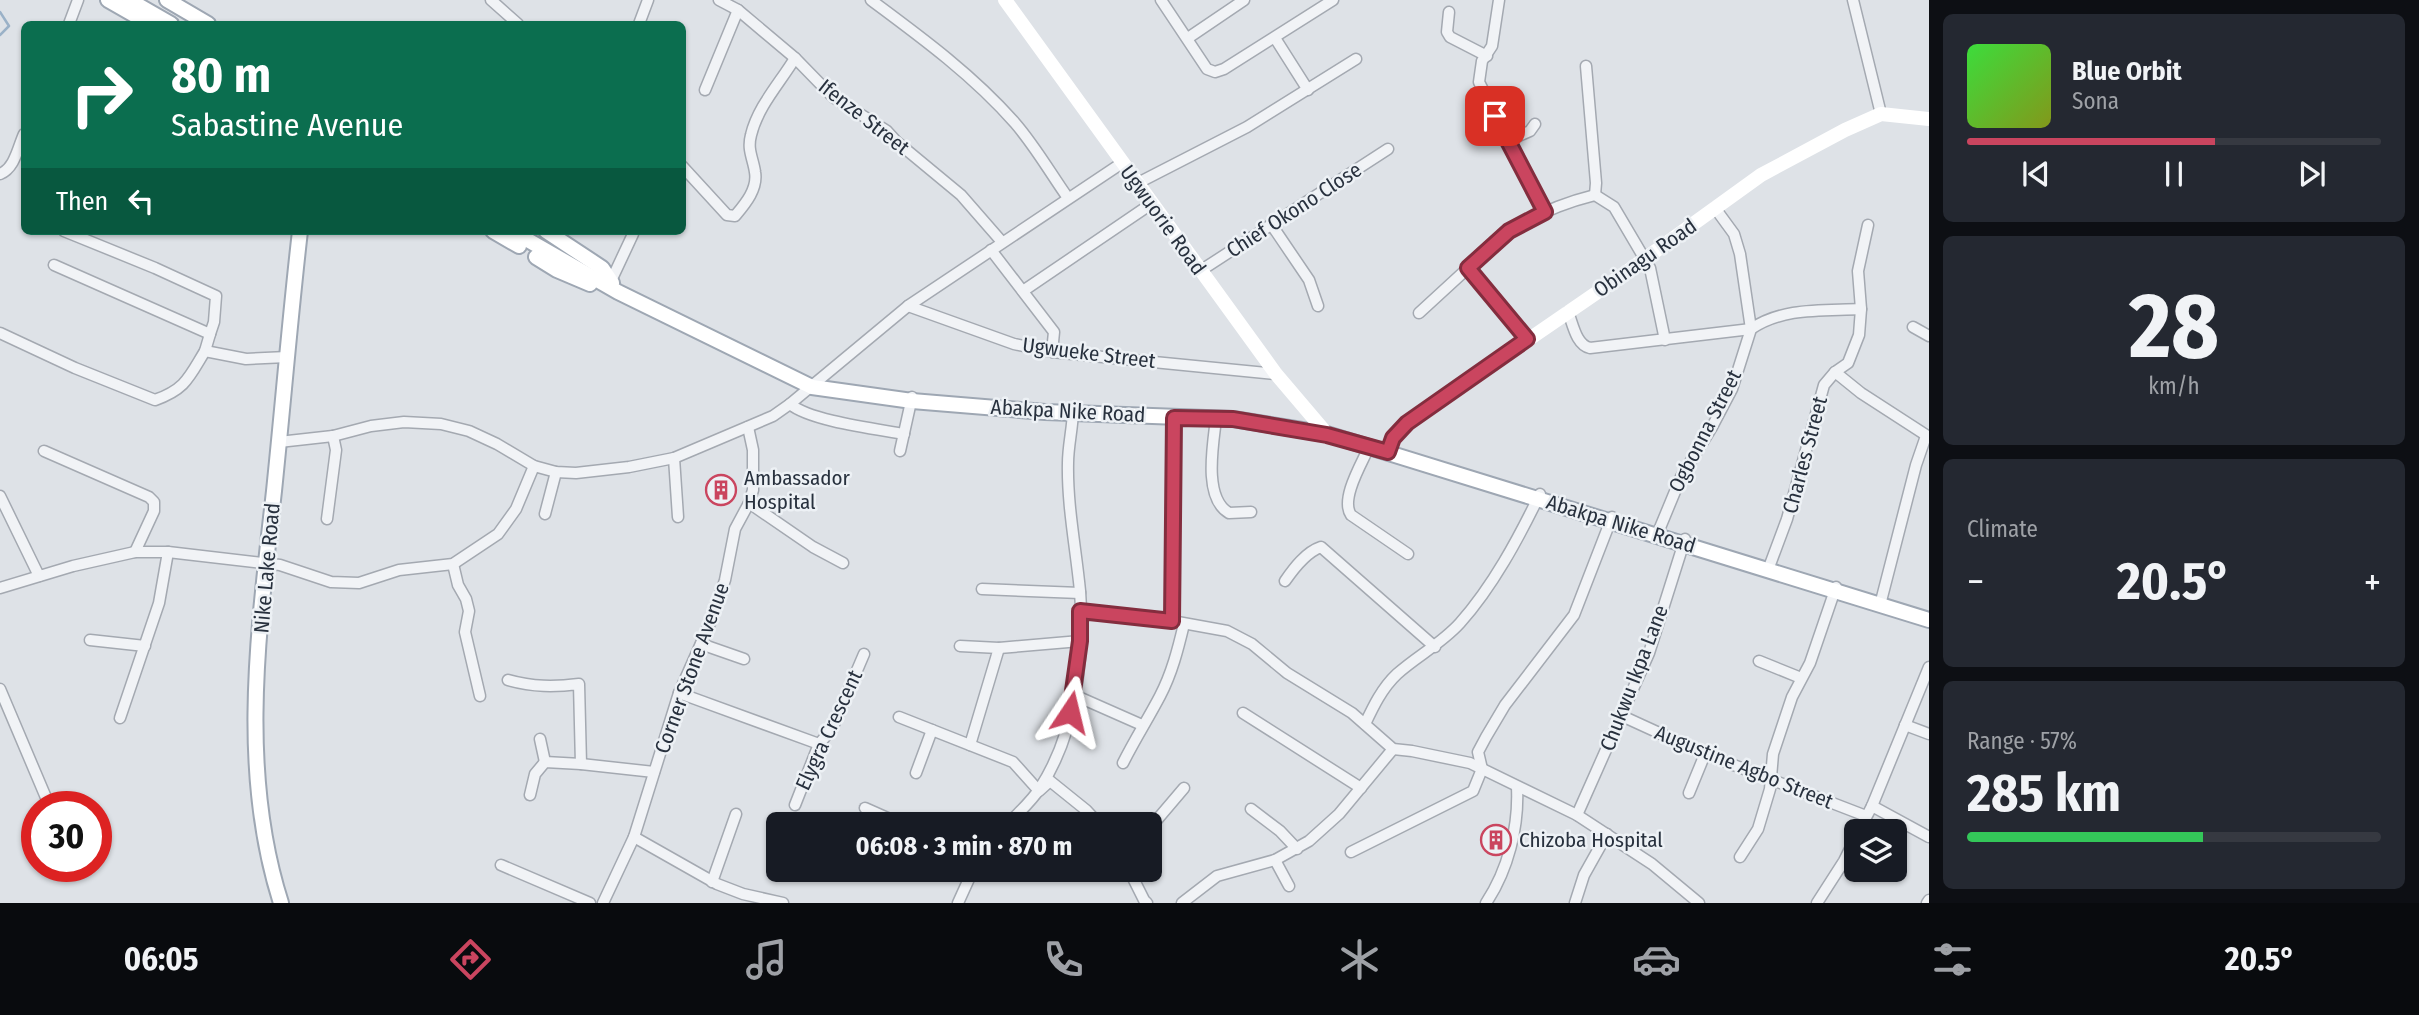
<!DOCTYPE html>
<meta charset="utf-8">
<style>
:root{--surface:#171b24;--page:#242831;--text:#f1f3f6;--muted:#9ea1a6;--line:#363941;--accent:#ca455f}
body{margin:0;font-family:"Fira Sans Condensed",sans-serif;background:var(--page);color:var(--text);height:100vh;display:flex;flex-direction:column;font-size:26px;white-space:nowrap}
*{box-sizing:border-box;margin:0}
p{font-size:23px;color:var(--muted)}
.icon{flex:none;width:38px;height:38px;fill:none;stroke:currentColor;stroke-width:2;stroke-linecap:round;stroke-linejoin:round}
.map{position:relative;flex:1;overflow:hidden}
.drawer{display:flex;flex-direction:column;gap:14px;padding:14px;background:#0d0f14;width:490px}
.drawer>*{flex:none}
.hud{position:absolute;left:21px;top:21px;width:665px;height:214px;border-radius:10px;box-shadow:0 2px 5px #0004;background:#0b6e4f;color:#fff;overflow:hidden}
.buttons{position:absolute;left:1844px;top:819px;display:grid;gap:14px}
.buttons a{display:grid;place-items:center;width:63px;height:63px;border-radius:10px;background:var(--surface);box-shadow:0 2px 5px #0004;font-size:35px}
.speed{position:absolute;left:21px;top:791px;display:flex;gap:14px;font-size:35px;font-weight:700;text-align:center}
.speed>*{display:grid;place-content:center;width:91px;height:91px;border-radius:50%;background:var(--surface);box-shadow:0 2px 5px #0004;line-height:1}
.speed .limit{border:10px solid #d22;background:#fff;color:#111}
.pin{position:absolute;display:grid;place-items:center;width:60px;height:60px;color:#fff;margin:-30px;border-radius:14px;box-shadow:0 4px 10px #0006}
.me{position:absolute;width:77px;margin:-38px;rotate:10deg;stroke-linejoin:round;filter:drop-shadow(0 0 5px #0008)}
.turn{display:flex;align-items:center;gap:24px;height:147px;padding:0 35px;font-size:32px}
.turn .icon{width:91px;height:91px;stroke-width:2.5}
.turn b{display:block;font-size:49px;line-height:60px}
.then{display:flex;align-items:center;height:66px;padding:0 35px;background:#0003;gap:14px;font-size:26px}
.big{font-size:52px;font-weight:700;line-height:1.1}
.drawer .widget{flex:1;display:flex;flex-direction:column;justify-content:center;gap:10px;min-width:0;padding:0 24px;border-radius:10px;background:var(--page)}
.drawer .dial{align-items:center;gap:0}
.dial b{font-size:91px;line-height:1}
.song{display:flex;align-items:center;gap:21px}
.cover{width:84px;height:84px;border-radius:10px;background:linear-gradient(135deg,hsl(120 70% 55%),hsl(70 70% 35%))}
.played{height:7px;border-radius:4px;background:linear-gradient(90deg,var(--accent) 60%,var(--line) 60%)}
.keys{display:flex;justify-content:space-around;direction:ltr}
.heat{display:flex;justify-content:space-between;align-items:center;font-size:38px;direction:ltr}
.charge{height:10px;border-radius:5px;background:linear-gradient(90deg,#34c759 57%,var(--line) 0)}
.trip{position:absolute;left:766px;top:812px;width:396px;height:70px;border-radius:10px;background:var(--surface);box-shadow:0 2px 5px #0004;font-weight:700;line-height:70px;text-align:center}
.menu{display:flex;height:112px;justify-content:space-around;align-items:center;background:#090b0e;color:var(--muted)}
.menu .icon{width:49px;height:49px}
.menu .active{color:var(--accent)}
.menu b{font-size:32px;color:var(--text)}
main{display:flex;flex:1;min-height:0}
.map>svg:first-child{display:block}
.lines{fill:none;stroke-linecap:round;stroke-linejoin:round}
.stream{stroke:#9ab1c7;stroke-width:2.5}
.street-casing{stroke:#a4a9b1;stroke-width:13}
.primary-casing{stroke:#9ea7b3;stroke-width:18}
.street{stroke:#f1f3f6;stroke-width:10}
.secondary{stroke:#fff;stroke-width:14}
.primary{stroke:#fff;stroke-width:14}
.route-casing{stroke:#832d3e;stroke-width:18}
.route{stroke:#ca455f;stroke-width:12}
.labels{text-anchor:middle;stroke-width:5;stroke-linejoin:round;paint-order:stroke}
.street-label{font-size:21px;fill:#28313e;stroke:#edf1f5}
.poi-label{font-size:21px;fill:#28313e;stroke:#edf1f5;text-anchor:start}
</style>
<main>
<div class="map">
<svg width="1929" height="903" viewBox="0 0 1929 903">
<rect width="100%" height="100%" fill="#dee2e7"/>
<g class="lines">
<path class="stream" d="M0,12L9,26L0,35"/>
<g class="street-casing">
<g id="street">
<path d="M491,0L518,24"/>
<path d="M719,0L738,10L795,58L833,97L887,131L897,142L961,195L1002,242"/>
<path d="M871,0C921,37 974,76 1015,123C1035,146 1051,174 1068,198"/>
<path d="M1161,0L1207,69L1215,72L1224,69L1333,0"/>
<path d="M1499,0L1492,46L1482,61L1479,82L1544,212"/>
<path d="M1853,0L1881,114"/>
<path d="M1449,12L1447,32L1450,37L1487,56"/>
<path d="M69,24L78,0"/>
<path d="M639,24L648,0"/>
<path d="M1188,38L1244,0"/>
<path d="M1275,38L1308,90"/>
<path d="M1586,66L1596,183L1595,195"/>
<path d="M705,90L738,10"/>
<path d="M1507,141L1530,131L1535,124"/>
<path d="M682,166L727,215L735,216C745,204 758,189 755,172C753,158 747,150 751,135C758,106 780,83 795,58"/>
<path d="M0,174C15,168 18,147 24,134"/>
<path d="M1136,184L1247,127L1356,59"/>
<path d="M1271,224L1309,280L1318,306"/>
<path d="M64,231L155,268L216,296L214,322L210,334"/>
<path d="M991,250L1054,332L1052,352"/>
<path d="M54,265L210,334L205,351"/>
<path d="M1200,271L1388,149"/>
<path d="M611,281L633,234L632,231"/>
<path d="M1023,291L1151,204"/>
<path d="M908,306L1014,344L1052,352L1276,374"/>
<path d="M1568,312C1573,324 1576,345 1590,348L1751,329C1783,307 1823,311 1861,309"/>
<path d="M1419,313L1468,268"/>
<path d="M1913,327L1929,336"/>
<path d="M0,333L75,368L155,400C186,389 189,377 205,351L246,359L287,357"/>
<path d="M1527,339L1468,268C1509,229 1539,209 1595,195L1614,207L1650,268L1665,340"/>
<path d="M1835,372L1861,393L1929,437"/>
<path d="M790,404C810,421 877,429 904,434"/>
<path d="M1216,419C1213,445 1203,498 1229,513L1251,512"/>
<path d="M279,442L333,436L371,426L404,422L441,424L469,431L497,444L534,466L556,472L576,473L629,467L674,458L773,416L790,404L908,306L1122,163"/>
<path d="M1369,447C1362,463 1340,499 1351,515L1408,554"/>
<path d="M44,451L149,497L154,502V511L135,552"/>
<path d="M900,451L912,397"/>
<path d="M674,458L678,517"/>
<path d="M0,496L39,576"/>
<path d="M749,503L813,547L843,563"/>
<path d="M545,514L556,472"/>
<path d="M327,519L336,450L333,436"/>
<path d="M1657,535L1681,477L1712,427L1732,389L1751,329L1740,254L1734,234L1715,208"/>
<path d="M453,564L458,585L466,599L469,611L465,632L480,696"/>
<path d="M1768,570L1787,519L1824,385L1835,372L1848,363L1859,335L1861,309L1858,271L1868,225"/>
<path d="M1285,581C1294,568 1306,552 1321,547L1435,647"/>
<path d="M0,588L73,566L135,552H168L280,565L331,582L359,583L399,570L453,564L498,534L516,509L534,466"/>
<path d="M982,589L1080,593"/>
<path d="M1880,605L1916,465L1926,436"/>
<path d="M1080,612L1172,621L1227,631L1252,644L1287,673L1352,713L1393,749L1412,751L1470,763L1577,815L1652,864L1699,903"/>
<path d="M1172,621L1174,418"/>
<path d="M90,640L145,646"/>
<path d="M701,644L744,659"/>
<path d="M960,646L999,648L970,745"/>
<path d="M999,648L1080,641"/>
<path d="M1759,661L1801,678"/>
<path d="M508,680C533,687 554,687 579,684L581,764"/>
<path d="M0,689L50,807"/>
<path d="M679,693L819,744"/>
<path d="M1074,695L1142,725"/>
<path d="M1243,713L1361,788"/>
<path d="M1622,716L1705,754L1866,816"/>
<path d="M899,717L1013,762L1039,791L1050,781L1086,810L1099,824"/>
<path d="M120,718L159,603L168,552"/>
<path d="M1365,724C1373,707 1382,688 1397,674C1417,656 1441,644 1460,623C1493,586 1518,539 1540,494"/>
<path d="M1905,725L1929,734"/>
<path d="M540,739L545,762"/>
<path d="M1123,763C1135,739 1148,719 1160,696C1172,673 1178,649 1184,624"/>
<path d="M916,773L932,730"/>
<path d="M1689,793L1705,754"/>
<path d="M530,795L535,774L545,762L581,764L654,772"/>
<path d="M795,805L819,744L832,729L864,654"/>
<path d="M1872,806L1929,837"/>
<path d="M865,808L901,824"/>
<path d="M1251,809L1280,831L1297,849"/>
<path d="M1577,815L1649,653L1685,539"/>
<path d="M1008,824C1018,813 1032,801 1040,788C1076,733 1085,656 1080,591C1076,549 1067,505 1068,463C1068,445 1073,427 1073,409"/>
<path d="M1150,828L1184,788"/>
<path d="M1859,831L1872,806L1929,667"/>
<path d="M634,837L717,884L743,894L783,903"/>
<path d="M1351,852L1473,791L1482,769L1478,752L1486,737L1505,705L1574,615L1612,517"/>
<path d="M1740,857L1758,829L1770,789L1773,754L1792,697L1810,663L1836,587"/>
<path d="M1275,860L1289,886"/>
<path d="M501,865L590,903"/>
<path d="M1129,870L1144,900L1147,903"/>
<path d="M712,882L736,814"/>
<path d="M603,903L634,837L679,693L711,621L725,580L735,529L749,503L753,490V450L748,427"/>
<path d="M958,903L973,870"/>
<path d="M1182,903L1217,876L1275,860L1309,841L1339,814L1393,749"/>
<path d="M1486,903C1508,870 1519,827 1517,787"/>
<path d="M1575,903L1584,875L1607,834"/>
<path d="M1817,903L1844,861L1857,835"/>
<path d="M1927,903L1929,900"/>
</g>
</g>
<g class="primary-casing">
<g id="primary">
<path d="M108,0L150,24"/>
<path d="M129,0L171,24"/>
<path d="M167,0L208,24"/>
<path d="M493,231L519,246"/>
<path d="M512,231L618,292L812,387L912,401L1045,412L1233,419L1327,434L1929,620"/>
<path d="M546,231L602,268L612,283"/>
<path d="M536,257L557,270L590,284"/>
<path d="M281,903C238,769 259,627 274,491C283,404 290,318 300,231"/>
</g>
</g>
<use href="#street" class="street"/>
<g class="secondary">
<path d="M1005,0L1276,374L1327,434"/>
<path d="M1388,452L1398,431L1407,423L1621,276L1761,175L1845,130L1881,114L1929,119"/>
</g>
<use href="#primary" class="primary"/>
</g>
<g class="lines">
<g class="route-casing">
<path id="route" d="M1070,712L1080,641V611L1172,621L1174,418L1233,419L1327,435L1388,452L1393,438L1407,423L1527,339L1468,268L1509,231L1545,212L1495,116"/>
</g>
<use href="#route" class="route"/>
</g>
<defs>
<g id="building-ring" transform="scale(1.575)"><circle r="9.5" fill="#edf1f5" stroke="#ca455f" stroke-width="1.5"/><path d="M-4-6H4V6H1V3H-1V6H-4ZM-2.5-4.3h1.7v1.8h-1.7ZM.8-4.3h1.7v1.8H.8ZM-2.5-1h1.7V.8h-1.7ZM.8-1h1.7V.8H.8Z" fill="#ca455f"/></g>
</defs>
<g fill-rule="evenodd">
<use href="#building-ring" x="721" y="490"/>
<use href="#building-ring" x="1496" y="840"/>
</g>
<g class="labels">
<g class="street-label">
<text transform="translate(864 117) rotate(38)" y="7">Ifenze Street</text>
<text transform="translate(1294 210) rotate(-33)" y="7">Chief Okono Close</text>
<text transform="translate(1163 220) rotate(54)" y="7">Ugwuorie Road</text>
<text transform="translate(1645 258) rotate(-35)" y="7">Obinagu Road</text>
<text transform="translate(1089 353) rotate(7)" y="7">Ugwueke Street</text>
<text transform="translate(1068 411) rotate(3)" y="7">Abakpa Nike Road</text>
<text transform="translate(1705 431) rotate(-63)" y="7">Ogbonna Street</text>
<text transform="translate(1805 455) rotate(-75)" y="7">Charles Street</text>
<text transform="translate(1621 524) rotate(17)" y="7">Abakpa Nike Road</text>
<text transform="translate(267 568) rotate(-85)" y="7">Nike Lake Road</text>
<text transform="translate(692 668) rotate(-70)" y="7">Corner Stone Avenue</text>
<text transform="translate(1634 678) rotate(-69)" y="7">Chukwu Ikpa Lane</text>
<text transform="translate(829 730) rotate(-65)" y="7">Elygra Crescent</text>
<text transform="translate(1744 767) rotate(22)" y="7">Augustine Agbo Street</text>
</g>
<g class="poi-label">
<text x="744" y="485">Ambassador<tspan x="744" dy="24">Hospital</tspan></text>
<text x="1519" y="847">Chizoba Hospital</text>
</g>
</g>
</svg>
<div class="buttons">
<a><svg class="icon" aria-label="layers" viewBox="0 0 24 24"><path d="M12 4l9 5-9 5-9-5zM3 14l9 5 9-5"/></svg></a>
</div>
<div class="speed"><div class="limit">30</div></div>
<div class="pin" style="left:1495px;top:116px;background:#d93025"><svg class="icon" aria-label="arrive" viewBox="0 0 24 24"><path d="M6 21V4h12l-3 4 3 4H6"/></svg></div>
<svg class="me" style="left:1070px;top:712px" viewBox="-20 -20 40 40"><path d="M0-17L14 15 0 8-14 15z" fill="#ca455f" stroke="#fff" stroke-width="4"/></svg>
<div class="trip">06:08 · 3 min · 870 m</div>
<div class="hud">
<div class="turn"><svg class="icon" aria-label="right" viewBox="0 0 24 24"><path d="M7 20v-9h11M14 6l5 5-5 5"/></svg><div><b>80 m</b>Sabastine Avenue</div></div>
<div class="then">Then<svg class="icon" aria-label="left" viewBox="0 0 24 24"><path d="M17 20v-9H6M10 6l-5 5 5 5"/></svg></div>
</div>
</div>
<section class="drawer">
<div class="widget">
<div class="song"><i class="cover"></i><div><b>Blue Orbit</b><p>Sona</p></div></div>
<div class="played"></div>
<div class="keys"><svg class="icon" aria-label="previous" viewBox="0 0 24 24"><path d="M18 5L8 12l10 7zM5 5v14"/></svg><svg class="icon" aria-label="pause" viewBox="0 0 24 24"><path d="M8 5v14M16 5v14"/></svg><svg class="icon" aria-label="next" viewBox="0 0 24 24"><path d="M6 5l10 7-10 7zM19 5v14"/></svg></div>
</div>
<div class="widget dial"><b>28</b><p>km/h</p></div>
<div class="widget"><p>Climate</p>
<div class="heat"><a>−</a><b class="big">20.5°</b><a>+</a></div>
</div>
<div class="widget"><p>Range · 57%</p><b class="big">285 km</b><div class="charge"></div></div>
</section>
</main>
<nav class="menu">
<b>06:05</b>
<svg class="icon active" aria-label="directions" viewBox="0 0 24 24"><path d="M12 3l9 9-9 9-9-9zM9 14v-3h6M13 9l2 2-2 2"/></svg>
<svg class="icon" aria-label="music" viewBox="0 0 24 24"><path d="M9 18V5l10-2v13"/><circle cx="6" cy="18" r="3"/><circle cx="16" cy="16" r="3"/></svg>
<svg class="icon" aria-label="phone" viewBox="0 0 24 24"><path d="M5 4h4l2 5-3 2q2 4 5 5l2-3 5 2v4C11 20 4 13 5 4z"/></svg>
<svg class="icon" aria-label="climate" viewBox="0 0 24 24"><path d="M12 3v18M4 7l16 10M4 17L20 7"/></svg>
<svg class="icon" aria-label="car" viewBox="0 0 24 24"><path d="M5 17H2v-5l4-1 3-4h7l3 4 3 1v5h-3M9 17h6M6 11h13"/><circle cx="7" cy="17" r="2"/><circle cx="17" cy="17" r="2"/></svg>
<svg class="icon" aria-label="filters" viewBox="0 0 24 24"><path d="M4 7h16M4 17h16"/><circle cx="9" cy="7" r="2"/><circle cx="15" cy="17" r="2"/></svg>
<b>20.5°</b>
</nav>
